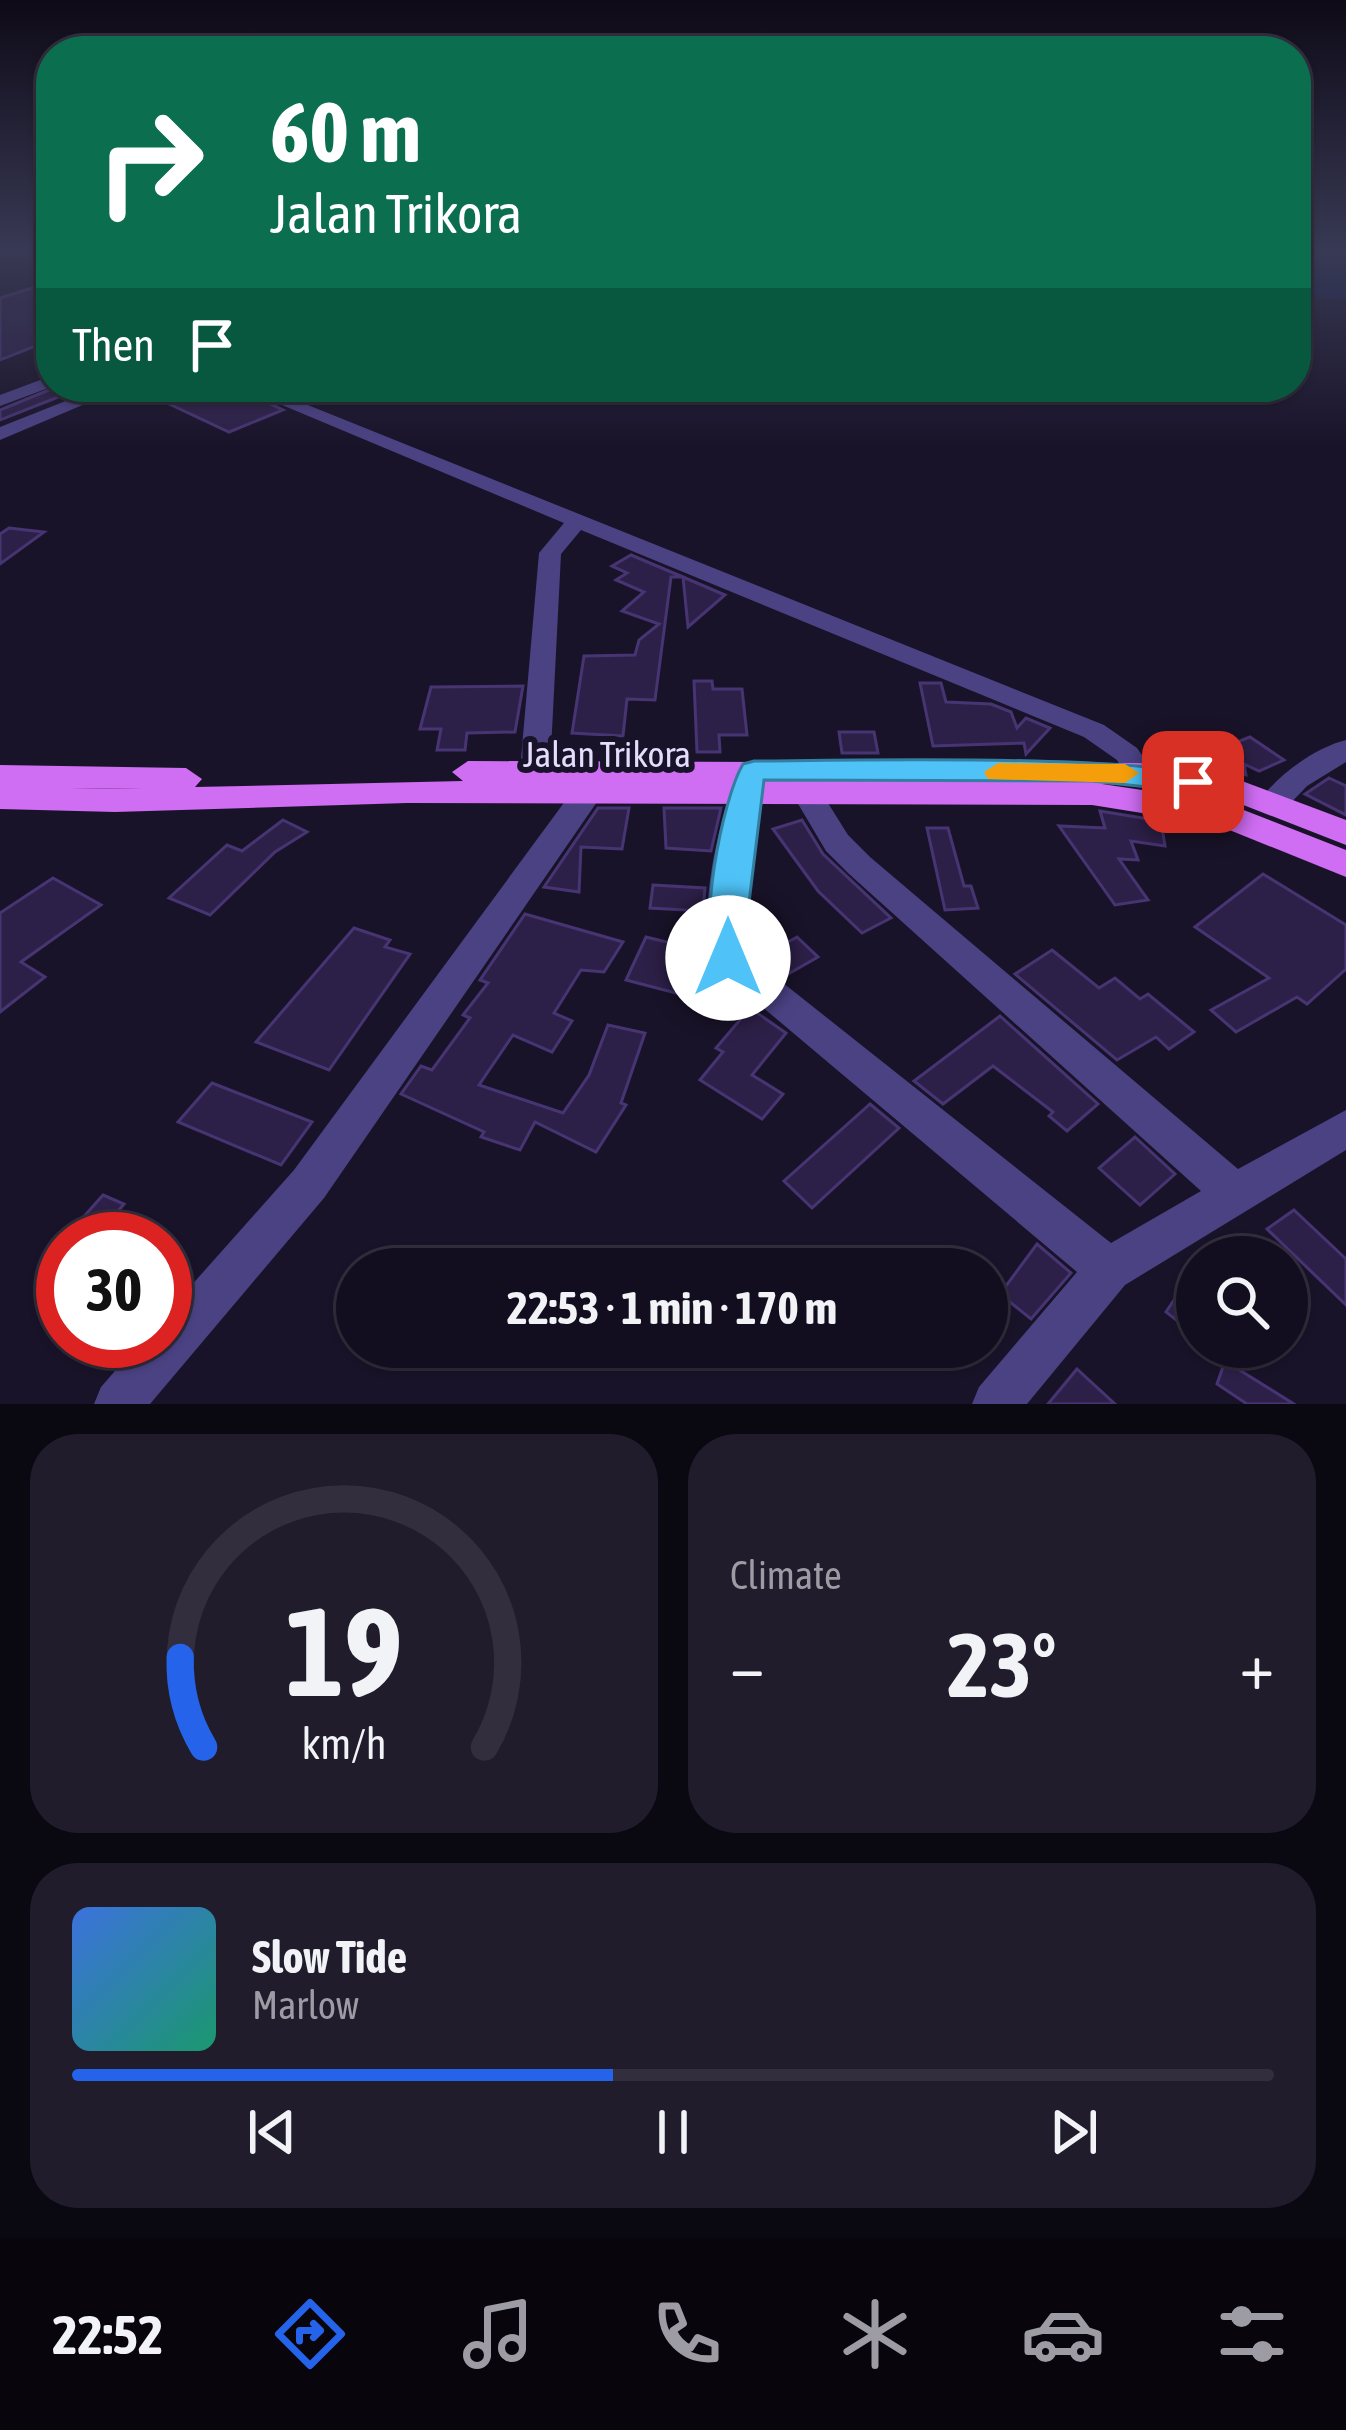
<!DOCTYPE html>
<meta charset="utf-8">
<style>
:root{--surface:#130e1f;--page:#201c2c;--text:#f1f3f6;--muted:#9d9ca4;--line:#322e3d;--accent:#2563eb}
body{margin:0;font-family:"Asap Condensed",sans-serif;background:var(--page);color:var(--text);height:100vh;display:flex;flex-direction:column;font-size:45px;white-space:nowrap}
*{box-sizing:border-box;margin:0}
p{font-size:39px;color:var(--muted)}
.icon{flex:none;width:66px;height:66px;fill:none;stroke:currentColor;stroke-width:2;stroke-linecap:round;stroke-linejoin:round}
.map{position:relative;height:1404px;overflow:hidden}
.panel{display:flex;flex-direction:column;gap:30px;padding:30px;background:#0a0811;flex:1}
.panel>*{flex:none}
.hud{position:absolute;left:36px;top:36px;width:1275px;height:366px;border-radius:48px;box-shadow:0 3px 9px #0004,0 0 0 3px var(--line);background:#0b6e4f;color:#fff;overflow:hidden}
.tools{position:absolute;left:1176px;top:1236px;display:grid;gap:24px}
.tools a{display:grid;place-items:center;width:132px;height:132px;border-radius:50%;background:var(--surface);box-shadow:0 3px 9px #0004,0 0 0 3px var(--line);font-size:60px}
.speed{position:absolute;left:36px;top:1212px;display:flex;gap:24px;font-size:60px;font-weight:700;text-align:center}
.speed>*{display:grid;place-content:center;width:156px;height:156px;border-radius:50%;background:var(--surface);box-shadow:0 3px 9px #0004,0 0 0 3px var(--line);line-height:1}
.speed .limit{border:18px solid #d22;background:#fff;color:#111}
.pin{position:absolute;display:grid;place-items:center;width:102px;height:102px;color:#fff;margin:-51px;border-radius:24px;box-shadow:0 6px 18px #0006}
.me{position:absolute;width:132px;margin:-66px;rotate:0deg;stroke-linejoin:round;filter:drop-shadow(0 0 9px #0008)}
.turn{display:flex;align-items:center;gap:42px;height:252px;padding:0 36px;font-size:54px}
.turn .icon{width:156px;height:156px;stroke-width:2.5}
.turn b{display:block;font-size:84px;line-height:102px}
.then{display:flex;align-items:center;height:114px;padding:0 36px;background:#0003;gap:24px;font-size:45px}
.big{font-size:90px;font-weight:700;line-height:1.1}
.panel .card{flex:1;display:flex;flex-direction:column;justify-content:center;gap:18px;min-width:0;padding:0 42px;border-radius:48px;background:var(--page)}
.panel .dial{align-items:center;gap:0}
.dial svg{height:312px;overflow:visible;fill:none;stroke:var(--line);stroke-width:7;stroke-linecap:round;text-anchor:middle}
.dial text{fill:var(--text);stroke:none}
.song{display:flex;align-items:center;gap:36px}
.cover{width:144px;height:144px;border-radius:18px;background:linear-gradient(135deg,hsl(220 70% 55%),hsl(160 70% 35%))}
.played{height:12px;border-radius:6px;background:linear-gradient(90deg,var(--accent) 45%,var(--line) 45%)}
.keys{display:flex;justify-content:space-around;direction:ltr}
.heat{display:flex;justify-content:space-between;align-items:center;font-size:66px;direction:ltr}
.panel .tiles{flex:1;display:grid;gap:30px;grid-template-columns:1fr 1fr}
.card:last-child{grid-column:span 2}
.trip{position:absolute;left:336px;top:1248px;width:672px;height:120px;border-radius:60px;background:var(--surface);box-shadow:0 3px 9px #0004,0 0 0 3px var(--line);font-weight:700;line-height:120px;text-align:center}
.menu{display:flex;height:192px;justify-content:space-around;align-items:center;background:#08060c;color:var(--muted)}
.menu .icon{width:84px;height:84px}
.menu .on{color:var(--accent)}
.menu b{font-size:54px;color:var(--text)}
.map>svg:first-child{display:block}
.water{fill:#101d45}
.building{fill:#2d2048;stroke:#473472;stroke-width:3}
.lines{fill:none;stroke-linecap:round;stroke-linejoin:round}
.minor{fill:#4b4284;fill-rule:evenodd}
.primary{fill:#cf6df3;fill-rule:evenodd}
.route{fill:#4fc3f7;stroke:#337fa1;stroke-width:3}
.slow{fill:#f59e0b}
.labels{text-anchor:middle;stroke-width:12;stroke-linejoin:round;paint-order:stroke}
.street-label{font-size:36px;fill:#e4ddfc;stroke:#191329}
</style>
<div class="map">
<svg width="1346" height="1404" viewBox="0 0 1346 1404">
<rect width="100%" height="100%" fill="#191329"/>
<path class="water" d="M1296,251H1346V300L1296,295Z"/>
<g class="building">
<path d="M51,282V340L0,360V298Z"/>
<path d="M56,387L81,388L0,420V410Z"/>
<path d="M133,387H235L283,410L229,432Z"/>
<path d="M9,528L44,532L0,564V534Z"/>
<path d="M631,555L683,577H671L655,700L627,699L623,736L572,733L584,656L635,655L639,640L659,624L622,611L644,592L616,580L627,573L612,566Z"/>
<path d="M683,577L725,595L688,627Z"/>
<path d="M694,681H712L713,689H742L747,735H719L720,752H697Z"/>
<path d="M920,683H941L946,702L991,704L1011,712L1017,728L1026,718L1050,728L1026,754L1024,743L933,746Z"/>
<path d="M523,686L515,732L467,733L465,750H437L441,729H420L431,687Z"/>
<path d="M839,732H874L878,753H842Z"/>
<path d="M1194,733L1237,742L1250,737L1284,760L1259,771L1244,764L1246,775L1194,766Z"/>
<path d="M1329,778L1346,786V815L1305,794Z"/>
<path d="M598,808H629L622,849L581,847L579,892L544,887Z"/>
<path d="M664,808H721L711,851L666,848Z"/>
<path d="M1100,811L1161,821L1165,846L1131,841L1138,860L1119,859L1148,900L1115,905L1059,826L1105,828Z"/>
<path d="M283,820L307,832L275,852L210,915L169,898L227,845L242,851Z"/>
<path d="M802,820L823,854L891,918L862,933L818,891L773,829Z"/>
<path d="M927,828H948L964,886H971L978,908L945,910Z"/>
<path d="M1263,874L1346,925V969L1307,1004L1297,997L1236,1032L1211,1010L1269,978L1195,927Z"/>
<path d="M53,878L101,905L21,962L45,977L0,1012V913Z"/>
<path d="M653,885L705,888L703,911L650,908Z"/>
<path d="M525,914L623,942L604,972L581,970L554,1013L572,1021L552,1052L513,1035L479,1085L563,1113L589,1075L608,1025L645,1033L621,1103L626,1105L596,1152L535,1122L520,1150L481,1137L484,1132L401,1094L421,1066L432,1070L470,1018L463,1015L488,983L480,980Z"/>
<path d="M354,928L390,940L385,947L410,954L329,1070L256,1042Z"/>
<path d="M646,937L704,951L687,996L626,980Z"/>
<path d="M797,937L818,957L783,977L759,958Z"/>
<path d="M1052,950L1099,988L1115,978L1140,999L1148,994L1194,1032L1169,1049L1156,1037L1117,1060L1015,974Z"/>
<path d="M750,1008L786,1033L752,1075L783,1094L762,1119L700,1080L723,1052L716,1048Z"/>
<path d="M1000,1016L1098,1104L1067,1131L1049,1116L1053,1112L993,1066L943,1104L914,1081Z"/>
<path d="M212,1083L312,1122L281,1165L178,1122Z"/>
<path d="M870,1104L899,1128L812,1208L784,1181Z"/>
<path d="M1135,1137L1175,1174L1140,1205L1099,1168Z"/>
<path d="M103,1195L124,1204L108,1223L142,1239H64Z"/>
<path d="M1294,1210L1346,1259V1305L1267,1229Z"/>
<path d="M1037,1244L1071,1273L1031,1319L1000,1294Z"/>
<path d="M1197,1266V1336L1166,1312Z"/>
<path d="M1225,1361L1294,1404H1247L1217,1384Z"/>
<path d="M1077,1369L1115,1404H1048Z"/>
</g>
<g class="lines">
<g class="minor">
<path d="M51,376V387L0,406V395Z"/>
<path d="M101,387H125L0,440V427Z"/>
<path d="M239,387H263L1104,725L1137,748L1155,774L1140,784L1130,781L1117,760L1084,737L581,530L561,554L550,770L535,779L525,777L520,770L539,553L564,523Z"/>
<path d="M1346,740V762L1307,786L1284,810H1262L1258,803C1276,776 1314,748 1346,740Z"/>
<path d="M754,762L769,771L746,864L744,952L1111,1243L1201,1191L848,873L826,851L781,775L786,768H806L848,835L870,857L1238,1169L1346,1110V1150L1125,1285L1027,1404H972L979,1387L1077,1272L716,968C693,925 720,805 744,764Z"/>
<path d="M588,782L599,785L603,792L599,799L324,1198L150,1404H94L101,1387L141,1341H165V1315L294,1170L577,785Z"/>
</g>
<path class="primary" d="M468,761L1140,763L1234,778L1346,820V845L1228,799L1140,785L1102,784L1223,802L1346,850V877L1217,825L1092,805L407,803L115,812L0,809V787L142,789L0,787V765L186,768L202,779L195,787L463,781L452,772Z"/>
</g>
<linearGradient id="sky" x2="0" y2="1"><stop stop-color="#0e0a17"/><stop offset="0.56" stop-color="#383954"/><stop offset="1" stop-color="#383954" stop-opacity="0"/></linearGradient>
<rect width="1346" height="448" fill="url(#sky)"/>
<path class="route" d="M754,761C813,761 1186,752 1208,782L1193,792L1092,781L764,780L741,968H716C697,932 722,799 743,764Z"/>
<path class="slow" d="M998,763L1125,764L1139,773L1125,783L988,779L984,772Z"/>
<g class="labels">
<g class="street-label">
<text x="607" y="767">Jalan Trikora</text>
</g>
</g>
</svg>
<div class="tools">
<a><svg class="icon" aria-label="search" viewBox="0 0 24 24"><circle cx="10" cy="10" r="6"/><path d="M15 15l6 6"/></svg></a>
</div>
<div class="speed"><div class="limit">30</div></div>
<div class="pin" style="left:1193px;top:782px;background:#d93025"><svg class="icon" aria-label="arrive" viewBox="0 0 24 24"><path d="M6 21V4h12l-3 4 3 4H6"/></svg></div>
<svg class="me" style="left:728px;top:958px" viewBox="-20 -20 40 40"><circle r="19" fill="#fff"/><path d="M0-13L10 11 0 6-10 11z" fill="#4fc3f7"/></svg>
<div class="trip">22:53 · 1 min · 170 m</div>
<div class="hud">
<div class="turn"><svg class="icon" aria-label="right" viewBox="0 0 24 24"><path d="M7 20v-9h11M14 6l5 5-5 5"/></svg><div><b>60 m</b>Jalan Trikora</div></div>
<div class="then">Then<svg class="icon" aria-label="arrive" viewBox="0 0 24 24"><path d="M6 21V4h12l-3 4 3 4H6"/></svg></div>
</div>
</div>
<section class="panel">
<div class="tiles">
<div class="card dial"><svg viewBox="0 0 100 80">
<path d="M14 69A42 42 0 1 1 86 69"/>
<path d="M14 69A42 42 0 0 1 8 46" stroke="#2563eb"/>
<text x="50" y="56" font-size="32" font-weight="700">19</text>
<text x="50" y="72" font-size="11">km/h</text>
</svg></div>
<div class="card"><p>Climate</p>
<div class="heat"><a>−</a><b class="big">23°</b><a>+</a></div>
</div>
<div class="card">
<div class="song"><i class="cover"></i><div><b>Slow Tide</b><p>Marlow</p></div></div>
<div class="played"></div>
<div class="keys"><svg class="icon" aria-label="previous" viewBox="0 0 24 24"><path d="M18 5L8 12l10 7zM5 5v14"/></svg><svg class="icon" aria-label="pause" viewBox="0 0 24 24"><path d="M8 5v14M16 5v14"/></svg><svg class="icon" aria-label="next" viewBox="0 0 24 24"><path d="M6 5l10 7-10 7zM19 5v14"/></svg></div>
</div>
</div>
</section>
<nav class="menu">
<b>22:52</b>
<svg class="icon on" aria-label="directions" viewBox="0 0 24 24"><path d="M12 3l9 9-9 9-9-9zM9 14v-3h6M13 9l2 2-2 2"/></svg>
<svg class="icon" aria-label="music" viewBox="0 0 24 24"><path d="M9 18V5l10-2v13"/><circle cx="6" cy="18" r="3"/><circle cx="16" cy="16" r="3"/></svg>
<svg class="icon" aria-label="phone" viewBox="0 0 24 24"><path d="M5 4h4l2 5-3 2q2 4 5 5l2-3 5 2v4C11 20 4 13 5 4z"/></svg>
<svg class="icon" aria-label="climate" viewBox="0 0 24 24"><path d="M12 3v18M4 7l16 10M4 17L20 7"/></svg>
<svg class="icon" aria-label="car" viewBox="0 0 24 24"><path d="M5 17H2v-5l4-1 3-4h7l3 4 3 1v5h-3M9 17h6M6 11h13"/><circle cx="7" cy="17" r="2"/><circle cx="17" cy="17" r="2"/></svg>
<svg class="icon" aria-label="filters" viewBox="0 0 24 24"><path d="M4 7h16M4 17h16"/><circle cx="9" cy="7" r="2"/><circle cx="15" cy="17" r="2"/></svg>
</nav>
